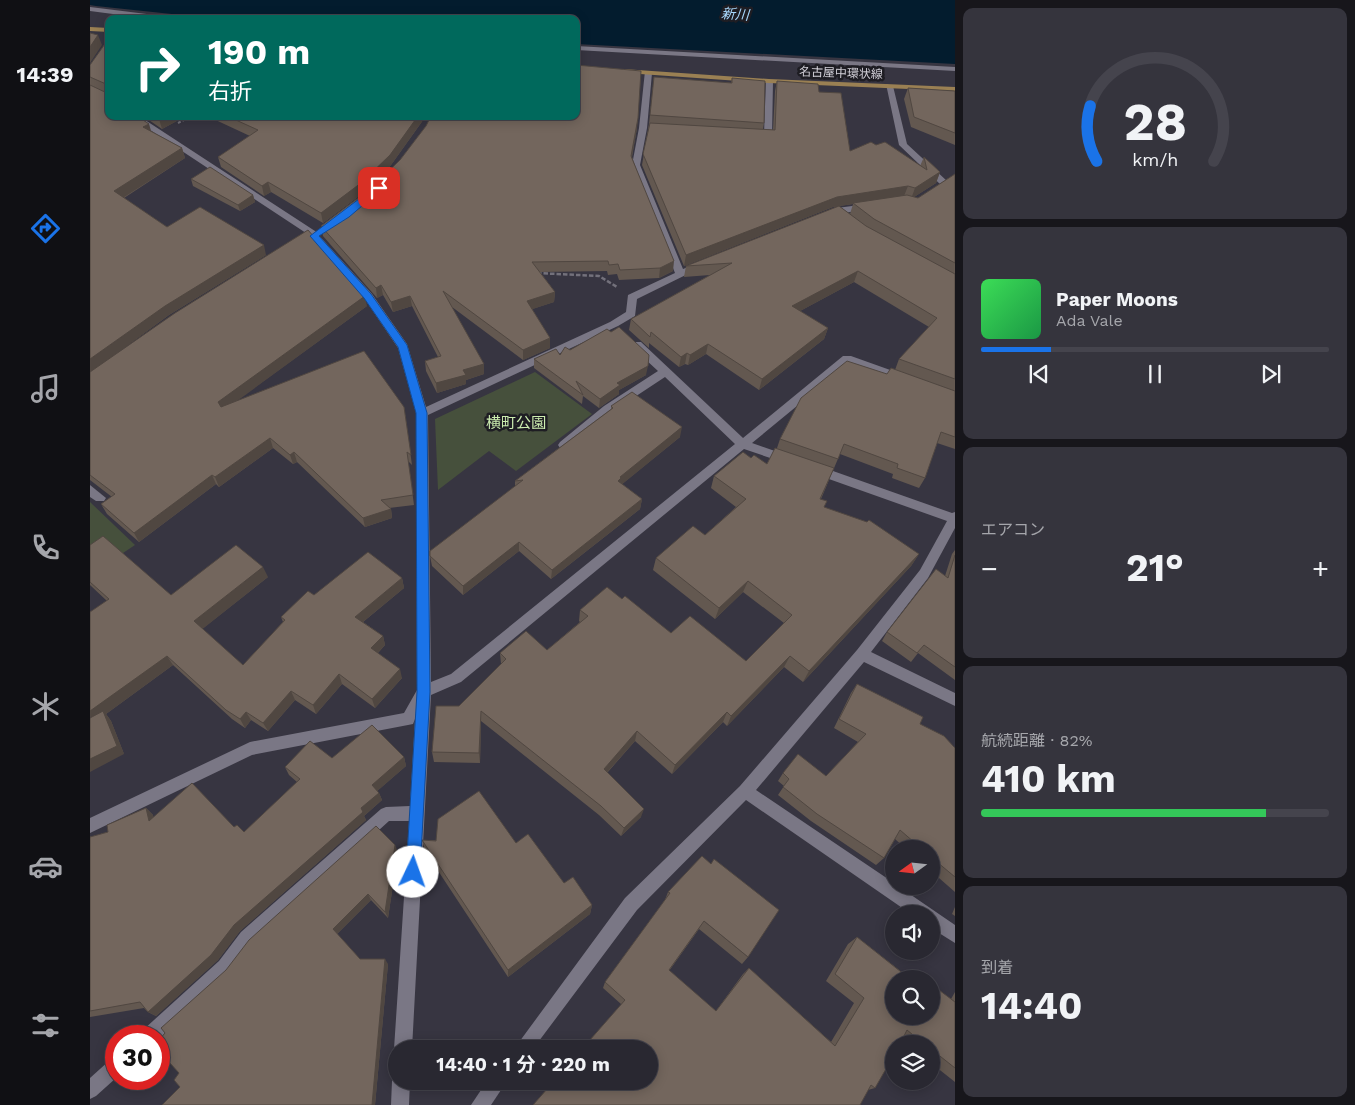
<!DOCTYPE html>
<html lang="ja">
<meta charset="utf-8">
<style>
:root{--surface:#292831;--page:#35343d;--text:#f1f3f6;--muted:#a5a6ab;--line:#45444d;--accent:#1a73e8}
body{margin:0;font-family:"Work Sans","Noto Sans JP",sans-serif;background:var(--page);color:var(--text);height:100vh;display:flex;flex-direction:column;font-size:19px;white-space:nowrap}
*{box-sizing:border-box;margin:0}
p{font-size:16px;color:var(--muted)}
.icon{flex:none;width:28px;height:28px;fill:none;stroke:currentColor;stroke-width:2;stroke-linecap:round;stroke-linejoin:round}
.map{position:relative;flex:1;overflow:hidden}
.sheet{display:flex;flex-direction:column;gap:8px;padding:8px;background:#17161b;width:400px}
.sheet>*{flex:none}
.banner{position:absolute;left:15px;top:15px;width:475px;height:105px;border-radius:10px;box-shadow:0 2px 12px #0003,0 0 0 1px var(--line);background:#00695c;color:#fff;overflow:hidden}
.needle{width:32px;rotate:255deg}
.buttons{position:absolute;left:795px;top:840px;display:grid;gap:10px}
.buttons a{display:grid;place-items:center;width:55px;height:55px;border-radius:50%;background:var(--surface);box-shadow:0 2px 12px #0003,0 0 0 1px var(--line);font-size:25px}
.speed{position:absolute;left:15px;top:1025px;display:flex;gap:10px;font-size:25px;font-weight:700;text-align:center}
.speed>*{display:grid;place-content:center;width:65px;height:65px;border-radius:50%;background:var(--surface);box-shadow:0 2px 12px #0003,0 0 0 1px var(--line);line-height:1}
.speed .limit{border:8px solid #d22;background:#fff;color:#111}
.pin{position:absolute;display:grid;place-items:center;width:42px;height:42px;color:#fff;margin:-21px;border-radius:10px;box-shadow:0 2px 8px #0006}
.me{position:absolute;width:55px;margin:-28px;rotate:3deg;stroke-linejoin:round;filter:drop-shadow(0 0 4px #0008)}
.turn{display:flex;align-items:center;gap:18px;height:105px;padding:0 20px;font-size:22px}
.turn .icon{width:65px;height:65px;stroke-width:2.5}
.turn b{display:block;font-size:35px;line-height:42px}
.big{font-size:38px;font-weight:700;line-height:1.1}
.sheet .tile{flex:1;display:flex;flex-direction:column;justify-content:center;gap:8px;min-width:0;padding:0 18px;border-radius:10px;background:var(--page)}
.sheet .dial{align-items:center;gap:0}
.dial svg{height:130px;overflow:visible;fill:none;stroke:var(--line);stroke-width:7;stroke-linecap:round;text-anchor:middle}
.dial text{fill:var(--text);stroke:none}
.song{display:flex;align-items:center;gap:15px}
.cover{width:60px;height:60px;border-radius:8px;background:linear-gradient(135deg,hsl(130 70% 55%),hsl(140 70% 35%))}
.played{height:5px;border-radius:2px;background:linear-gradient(90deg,var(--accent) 20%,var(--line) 20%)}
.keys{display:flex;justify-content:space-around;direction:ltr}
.heat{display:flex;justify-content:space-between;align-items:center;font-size:28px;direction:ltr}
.charge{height:8px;border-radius:4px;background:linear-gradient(90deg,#34c759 82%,var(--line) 0)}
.trip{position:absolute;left:298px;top:1040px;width:270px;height:50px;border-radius:25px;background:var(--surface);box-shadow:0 2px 12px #0003,0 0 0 1px var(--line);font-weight:700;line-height:50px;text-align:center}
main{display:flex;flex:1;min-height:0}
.tab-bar{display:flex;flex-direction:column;width:90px;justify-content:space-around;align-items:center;background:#101014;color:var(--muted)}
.tab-bar .icon{width:35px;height:35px}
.tab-bar .on{color:var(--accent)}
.tab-bar b{font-size:22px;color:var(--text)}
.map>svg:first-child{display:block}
.green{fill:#46503c}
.water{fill:#031c2e}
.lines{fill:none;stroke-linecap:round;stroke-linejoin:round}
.path-far1{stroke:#73717b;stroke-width:2;stroke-dasharray:3 2;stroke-linecap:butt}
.path{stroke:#73717b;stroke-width:2.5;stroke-dasharray:4.5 2;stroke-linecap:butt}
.service{fill:#7a7785;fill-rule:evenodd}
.minor{fill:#7a7785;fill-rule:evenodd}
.primary{fill:#9a8053;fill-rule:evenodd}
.wall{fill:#635850;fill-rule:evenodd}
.shaded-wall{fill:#504741}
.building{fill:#73665d;stroke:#504741}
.route{fill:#1a73e8;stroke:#114b97}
.labels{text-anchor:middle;stroke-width:5;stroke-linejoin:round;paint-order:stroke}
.far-street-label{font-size:12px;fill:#d3d1d9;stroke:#1e1d23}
.far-water-label{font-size:14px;font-style:italic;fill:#a8d7fb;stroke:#1e1d23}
.park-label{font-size:15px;fill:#cdeeb0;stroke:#1e1d23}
</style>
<main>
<nav class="tab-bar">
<b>14:39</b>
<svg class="icon on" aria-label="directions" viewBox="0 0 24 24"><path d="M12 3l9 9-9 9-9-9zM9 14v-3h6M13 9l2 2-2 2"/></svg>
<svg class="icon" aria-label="music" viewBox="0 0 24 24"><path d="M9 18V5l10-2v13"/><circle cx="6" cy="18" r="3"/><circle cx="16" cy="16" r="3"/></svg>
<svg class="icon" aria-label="phone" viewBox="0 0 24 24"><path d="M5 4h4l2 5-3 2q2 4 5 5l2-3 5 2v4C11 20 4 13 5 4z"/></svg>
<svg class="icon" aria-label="climate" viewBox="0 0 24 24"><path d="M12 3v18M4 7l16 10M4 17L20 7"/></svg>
<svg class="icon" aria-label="car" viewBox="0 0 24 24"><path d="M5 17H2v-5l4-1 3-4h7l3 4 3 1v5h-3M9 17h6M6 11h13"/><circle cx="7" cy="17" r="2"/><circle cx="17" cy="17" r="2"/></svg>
<svg class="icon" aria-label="filters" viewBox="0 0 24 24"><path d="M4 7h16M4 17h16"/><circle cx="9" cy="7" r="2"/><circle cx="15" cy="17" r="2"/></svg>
</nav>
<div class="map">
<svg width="865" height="1105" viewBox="0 0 865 1105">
<rect width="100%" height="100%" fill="#373541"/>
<g class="green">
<path d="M445,372L502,414L426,471L399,451L348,490L345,419Z"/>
<path d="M0,502L45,545L0,575Z"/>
</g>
<path class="water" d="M0,0H865V64L486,44V19H129L6,6L0,5Z"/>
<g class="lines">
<path class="path-far1" d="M88,123L102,116"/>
<path class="path" d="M447,273L509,276L527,287"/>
<g class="service">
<path d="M0,7L81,17L85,19H61L0,11Z"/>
<path d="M486,46L865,67V71L486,50Z"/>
<path d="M0,485L16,498L14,501H6L0,497Z"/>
</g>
<g class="minor">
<path d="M555,71L562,73L557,128L550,165L593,269L611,262L616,265L547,299L545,316L528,326L338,415L341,682L361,674L645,444L575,377L522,412L478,448H470L468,445L470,442L514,406L568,371L543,348V342H551L653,438L753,356H761L817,376L818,379L813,383L758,364L662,443L702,457L704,460L702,463L698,464L654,449L371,682L341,695L322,1049H306V1053L304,1049L319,821H299L163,944L141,973L69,1039V1036H51L53,1030L129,961L151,932L291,809L296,807L320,806L325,719L323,724L318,725L162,755L0,833V818L160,742L314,713L327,690L326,413L308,348L274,298L219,235L39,116H49L225,231L282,294L317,344L336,407L520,322L536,312L538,295L585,273L542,165L549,128Z"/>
<path d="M676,79L683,81L682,137L671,140L667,137L674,134Z"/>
<path d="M796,84L803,86L817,144L857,181V185H851L809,145Z"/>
<path d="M777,204L782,207L780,209L747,214L742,211L747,208Z"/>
<path d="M726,465L862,513L865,512V528L838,578L781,652L865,693V706L774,662L666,790L804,883V886H808L865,925V943L841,928V914H821L656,800L547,910L443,1049H424L535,898L650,786L767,650L830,570L857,521L722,473L720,470L722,467Z"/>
<path d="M26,1057V1078L6,1096L0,1099V1078L20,1060Z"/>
<path d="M306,1074V1081H320L319,1105H301L302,1081Z"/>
<path d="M397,1081H417L401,1105H381Z"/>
</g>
<g class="primary">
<path d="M0,27L19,28V32L0,31Z"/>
<path d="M533,69L679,79L865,87V91L679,83L536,73L532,71Z"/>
</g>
</g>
<g class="wall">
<path d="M17,41L19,116L61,131L92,148L95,158L34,198L77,227L176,255L79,315L27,353L277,306L146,401L314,407L322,465L318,461L324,505L299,508L301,509L302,518L275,527L207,462L203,464L183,448L129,487L126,484L49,542L17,514L11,504L22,497L0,480V85L17,93L0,85V65Z"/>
<path d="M564,77L641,83L642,78L674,123L673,129L683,130L685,91L687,81L729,92L760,151L786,145L830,166L834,157L850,172L846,183L824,197L828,198L865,174V449L847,443L835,478L829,488L802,478L803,474L750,454L731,499L734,507L829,554L821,566L713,682L694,667L637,726L633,722L582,774L545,741L517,773L551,817L531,836L509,815L391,721L390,763L344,762L342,752L369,706L411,664L410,653L457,650L490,622L489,621L490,610L532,599L581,633L656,661L694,623L653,592L625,619L563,570L566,558L615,535L646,507L621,488L624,476L661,458L677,464L687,448L690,439L805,370L809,359L839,327L764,282L710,311L738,328L734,339L669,390L616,354L598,365L595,364L589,367L559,343V348L539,330L541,319L620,275L594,277L596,266L749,206L743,207L594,266L552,165L559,124ZM763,204L760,214L749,206Z"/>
<path d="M818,88L865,91V145L821,127L814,99Z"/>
<path d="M53,116H96L72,129Z"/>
<path d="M117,116H336L301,165L273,193L233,223L181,192L174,196L131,167L128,157L160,136Z"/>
<path d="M336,126L547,128L542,157L583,271L569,278L529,280L527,274L518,275L517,271L450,272L465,292L464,302L442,309L460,338V348L433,360L362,307L394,374L376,380V384L347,393L336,371L335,361L348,357L322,306L303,312L293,295L287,298L233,236L231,226L280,189L310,160Z"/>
<path d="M101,179L163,195L165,202L150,211L103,186Z"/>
<path d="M480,350L556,375L529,390V394L509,408L493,396L492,404L444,368V359L470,355Z"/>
<path d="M521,406L590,437L532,484L552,499L550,509L461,579L429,551L373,595L342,566L340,556L425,486V481L521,409Z"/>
<path d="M0,545L81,595L178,577L112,629L153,665L193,622L191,617L224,595L312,578L314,588L273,622L293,636L295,645L288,653L312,678L285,708L252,684L226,714L205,700L178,731L161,720L155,728L142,719L83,665L16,714L21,721L34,754L0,716V612L17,601L0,585Z"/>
<path d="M865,550V680L828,653L821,662L792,641L797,632L855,576L862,554Z"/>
<path d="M767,684L830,724L865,748V892L841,871V849H816L805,839L794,858L786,865L721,821L688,795L694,786L688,781L693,773L736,776L768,742L744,728L761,693Z"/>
<path d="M314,757L316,766L287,791L289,793L292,800L274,816L276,820L150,931L128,960L66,1016L58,1012L54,1008L0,1017V837L18,832L56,808L63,815V817L144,827L154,832L207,782L199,775L195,767L242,758Z"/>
<path d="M332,840L426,843L474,883L502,905L500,914L418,977L335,851Z"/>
<path d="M308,852L298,918L281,900L247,934L270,959L298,964L285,1105H72L90,1087Z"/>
<path d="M578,892L658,957L652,964L609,929L579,971L626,1011L653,974L659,968L741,1042L764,1003L736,981L758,944L767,937L818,977L826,972L835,979H804L861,999L865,992V1082L841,1063V1044H817L812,1040L785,1088L778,1090L531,1004L513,988L515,982L575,900Z"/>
<path d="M865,907V916L862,914Z"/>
</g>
<g class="shaded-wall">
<path d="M8,35L12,45L0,63V47Z"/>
<path d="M73,116H96L72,129L69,119Z"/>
<path d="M328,116H336L301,165L273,193L233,223L231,213Z"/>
<path d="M548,118L547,128L540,166L541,156Z"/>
<path d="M59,124L62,134L53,127Z"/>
<path d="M92,148L95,158L28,201L24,191Z"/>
<path d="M850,172L846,183L821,199L825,188Z"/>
<path d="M178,182L181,192L174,196L172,186Z"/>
<path d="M818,186L814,196L763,203V204L743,207L594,266L596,255L747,197Z"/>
<path d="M163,195L165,202L150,211L148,205Z"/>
<path d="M174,245L176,255L79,315L0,373V359L75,306Z"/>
<path d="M584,261L583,271L569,278L570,268Z"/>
<path d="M768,271L764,282L699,317L702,306Z"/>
<path d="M291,285L293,295L287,298L286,288Z"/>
<path d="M465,292L464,302L437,311V301Z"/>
<path d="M275,296L277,306L132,412L128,402Z"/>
<path d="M320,296L322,306L303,312L301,302Z"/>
<path d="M738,328L734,339L669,390L672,379Z"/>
<path d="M460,338V348L433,360V350Z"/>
<path d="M618,344L616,354L598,365L600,355Z"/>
<path d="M597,353L595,364L589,367L591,357Z"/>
<path d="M394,364V374L376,380V384L347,393L346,383L373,370Z"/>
<path d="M558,366L556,375L529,390V394L509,408L510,399L527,383Z"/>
<path d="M592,427L590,437L530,486L528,481L530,477Z"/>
<path d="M180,438L183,448L129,487L125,477Z"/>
<path d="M204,452L207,462L203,464L200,455Z"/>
<path d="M122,475L126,484L49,542L44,533Z"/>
<path d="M552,499L550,509L461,579L462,570Z"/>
<path d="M301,509L302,518L275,527L273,518Z"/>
<path d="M429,542V551L373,595V586Z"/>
<path d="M829,554L821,566L713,682L719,671Z"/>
<path d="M173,567L178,577L110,631L104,621Z"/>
<path d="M312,578L314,588L268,626L265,617Z"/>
<path d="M658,581L653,592L625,619L629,608Z"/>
<path d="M293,636L295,645L283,658L281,648Z"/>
<path d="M77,656L83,665L16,714L21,721L34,754L0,772V759L5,722L0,716V711Z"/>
<path d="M700,656L694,667L637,726L641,716Z"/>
<path d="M310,669L312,678L285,708L282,699Z"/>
<path d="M249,674L252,684L226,714L223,705Z"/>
<path d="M201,691L205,700L178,731L173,723Z"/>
<path d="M391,711V721L390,763L389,753Z"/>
<path d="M156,712L161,720L155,728L150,719Z"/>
<path d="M637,712L633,722L582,774L585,765Z"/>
<path d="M547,731L545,741L512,778L514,769Z"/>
<path d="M314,757L316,766L285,793L282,785Z"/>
<path d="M289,793L292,800L274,816L276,820L150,931L128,960L66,1016L58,1012L144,925L271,808Z"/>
<path d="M56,808L63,815L66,828L59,821Z"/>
<path d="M554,809L551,817L531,836L534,828Z"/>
<path d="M305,845L308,852L298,918L295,912Z"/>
<path d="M278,894L281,900L247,934L243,929Z"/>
<path d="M502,905L500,914L418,977V970Z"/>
<path d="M295,959L298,964L285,1105H282Z"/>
</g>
<g class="building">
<path d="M0,33L8,35L0,47Z"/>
<path d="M17,36L19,37V116H47L59,124L53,127L92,148L24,191L77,227L110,207L174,245L75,306L0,359V85L17,93L16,84L0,77V65L17,41Z"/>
<path d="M486,65L551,71L548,118L541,156L584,261L570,268L530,270L528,264L519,265L518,261L442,262L465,292L437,301L460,338L433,350L353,291L394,364L373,370L376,375L346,383L335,361L351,356L320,296L301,302L291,285L286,288L231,226L280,189L310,160L336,126L341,116H486Z"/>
<path d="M564,77L642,83V78L675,81L674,123L560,115Z"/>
<path d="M687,81L728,84L729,92L751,93L760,151L781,142L786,145L795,142L837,170L834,157L850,172L825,188L818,186L747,197L596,255L553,154L560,123L685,130Z"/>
<path d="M818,88L865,91V133L824,117Z"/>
<path d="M65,116H73L69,119Z"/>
<path d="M137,116H328L300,155L271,183L231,213L178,182L172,186L128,157L168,130Z"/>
<path d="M120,167L163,195L148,205L101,179Z"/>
<path d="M865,174V263L784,219L763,203L817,195L828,198Z"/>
<path d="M749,206L776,226L865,274V379L809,359L847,318L768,271L702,306L738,328L672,379L618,344L600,355L597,353L591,357L561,332L560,337L541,319L642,263L596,266Z"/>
<path d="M218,230L275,296L128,402L131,407L274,351L314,407L321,455L317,452L323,495L291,500L301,509L273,518L204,452L200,455L180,438L125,477L122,475L44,533L11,504L25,494L0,475V372L85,313Z"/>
<path d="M529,327L559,355L558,366L527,383L530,385L510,399L486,381L493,395L444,359L466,349L470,355L475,347L480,350L517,329L521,332Z"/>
<path d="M757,361L797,374L801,368L865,391V437L851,432L835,478L807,468L808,464L754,444L748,459L690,439L711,398Z"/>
<path d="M542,392L592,427L530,477L531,478L528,481L552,499L462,570L429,542L373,586L340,556V551L433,480L425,481L523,408L521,406Z"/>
<path d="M685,448L744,468L730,499L737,501L734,507L777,522L779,520L829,554L719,671L700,656L641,716L637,712L585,765L547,731L514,769L554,809L534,828L511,806L391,711L389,753L342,752L346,706H369L416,659L410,653L436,631L457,650L498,616L490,610L517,587L532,599L535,596L581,633L600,616L656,661L702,615L658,581L629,608L566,558L603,526L615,535L656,499L624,476L653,452L661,458L664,455L677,464Z"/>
<path d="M13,536L81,595L146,545L173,567L104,621L153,665L195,620L191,617L218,591L224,595L278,552L312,578L265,617L293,636L281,648L310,669L282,699L249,674L223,705L201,691L173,723L156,712L150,719L136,710L77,656L0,711V612L19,599L0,582V545Z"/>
<path d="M865,555V667L834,645L827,653L797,632L846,569L858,578Z"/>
<path d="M767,684L833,717L830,724L854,736L865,748V877L841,857V849H832L810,830L794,858L727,814L693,787L699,779L693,773L708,754L736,776L776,734L749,719Z"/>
<path d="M13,711L27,746L0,759V718Z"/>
<path d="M282,725L314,757L282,785L289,793L271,808L273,812L144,925L121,955L58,1012L50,1002L0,1011V837L18,832L17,825L56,808L59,821L102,783L144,827L147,825L154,832L210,779L195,767L220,741L242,758Z"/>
<path d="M389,791L426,843L438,834L474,883L483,877L502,905L418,970L332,840L346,841L348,819Z"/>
<path d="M286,826L305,845L295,912L278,894L243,929L270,959H295L282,1105H72L90,1087L84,1080L89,1073L69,1051V1040L75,1033L71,1028L136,970L159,940Z"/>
<path d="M612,856L621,864L624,859L689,910L658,957L614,921L579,970L626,1011L659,968L745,1046L774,998L745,974L767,937L820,979H804V1016H841V984L865,1002V1068L841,1049V1044H834L817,1030L810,1044H804V1055L785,1088L781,1085L770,1105H443L464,1081H559V1049H492L535,1000L515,982L580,893L578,892Z"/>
<path d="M826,972L835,979H822Z"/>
</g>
<path class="route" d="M286,186L293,188L259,217L229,236L281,294L317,345L337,413L340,692L330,872L328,877L323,879L318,877L316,872L327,692L326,413L308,347L274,298L220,236Z"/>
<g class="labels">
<g class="far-street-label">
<text transform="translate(751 73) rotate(2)" y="4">名古屋中環状線</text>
</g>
<g class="far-water-label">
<text transform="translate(645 14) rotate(4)" y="5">新川</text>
</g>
<g class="park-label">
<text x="426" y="428">横町公園</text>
</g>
</g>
</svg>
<div class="buttons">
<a><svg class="needle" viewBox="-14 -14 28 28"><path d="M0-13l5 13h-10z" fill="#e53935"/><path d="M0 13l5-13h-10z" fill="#a5a6ab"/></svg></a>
<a><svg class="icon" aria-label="sound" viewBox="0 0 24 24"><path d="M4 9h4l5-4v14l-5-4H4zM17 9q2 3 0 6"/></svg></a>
<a><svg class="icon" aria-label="search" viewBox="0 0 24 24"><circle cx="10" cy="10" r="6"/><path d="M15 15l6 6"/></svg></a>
<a><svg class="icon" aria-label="layers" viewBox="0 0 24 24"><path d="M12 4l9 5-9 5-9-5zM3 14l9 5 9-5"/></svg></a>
</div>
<div class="speed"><div class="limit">30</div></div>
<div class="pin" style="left:289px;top:188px;background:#d93025"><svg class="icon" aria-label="arrive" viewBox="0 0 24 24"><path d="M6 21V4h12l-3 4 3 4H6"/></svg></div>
<svg class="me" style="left:323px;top:872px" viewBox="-20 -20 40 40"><circle r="19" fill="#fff"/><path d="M0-13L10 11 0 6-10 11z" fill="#1a73e8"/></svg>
<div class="trip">14:40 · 1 分 · 220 m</div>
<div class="banner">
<div class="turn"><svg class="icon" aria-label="right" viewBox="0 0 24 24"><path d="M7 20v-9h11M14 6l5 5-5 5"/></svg><div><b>190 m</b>右折</div></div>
</div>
</div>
<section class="sheet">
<div class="tile dial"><svg viewBox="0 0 100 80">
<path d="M14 69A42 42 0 1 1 86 69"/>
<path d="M14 69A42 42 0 0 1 10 35" stroke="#1a73e8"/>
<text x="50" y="56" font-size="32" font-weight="700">28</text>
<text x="50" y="72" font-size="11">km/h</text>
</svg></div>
<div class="tile">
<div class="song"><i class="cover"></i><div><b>Paper Moons</b><p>Ada Vale</p></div></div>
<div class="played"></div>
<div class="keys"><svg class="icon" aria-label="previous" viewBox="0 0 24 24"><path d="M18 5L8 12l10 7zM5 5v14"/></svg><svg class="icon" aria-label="pause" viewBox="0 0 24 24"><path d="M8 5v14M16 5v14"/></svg><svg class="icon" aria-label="next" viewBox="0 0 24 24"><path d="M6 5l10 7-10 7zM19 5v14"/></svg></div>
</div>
<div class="tile"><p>エアコン</p>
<div class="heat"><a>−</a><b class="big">21°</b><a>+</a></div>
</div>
<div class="tile"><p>航続距離 · 82%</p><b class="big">410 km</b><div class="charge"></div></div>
<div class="tile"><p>到着</p><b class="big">14:40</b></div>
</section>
</main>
